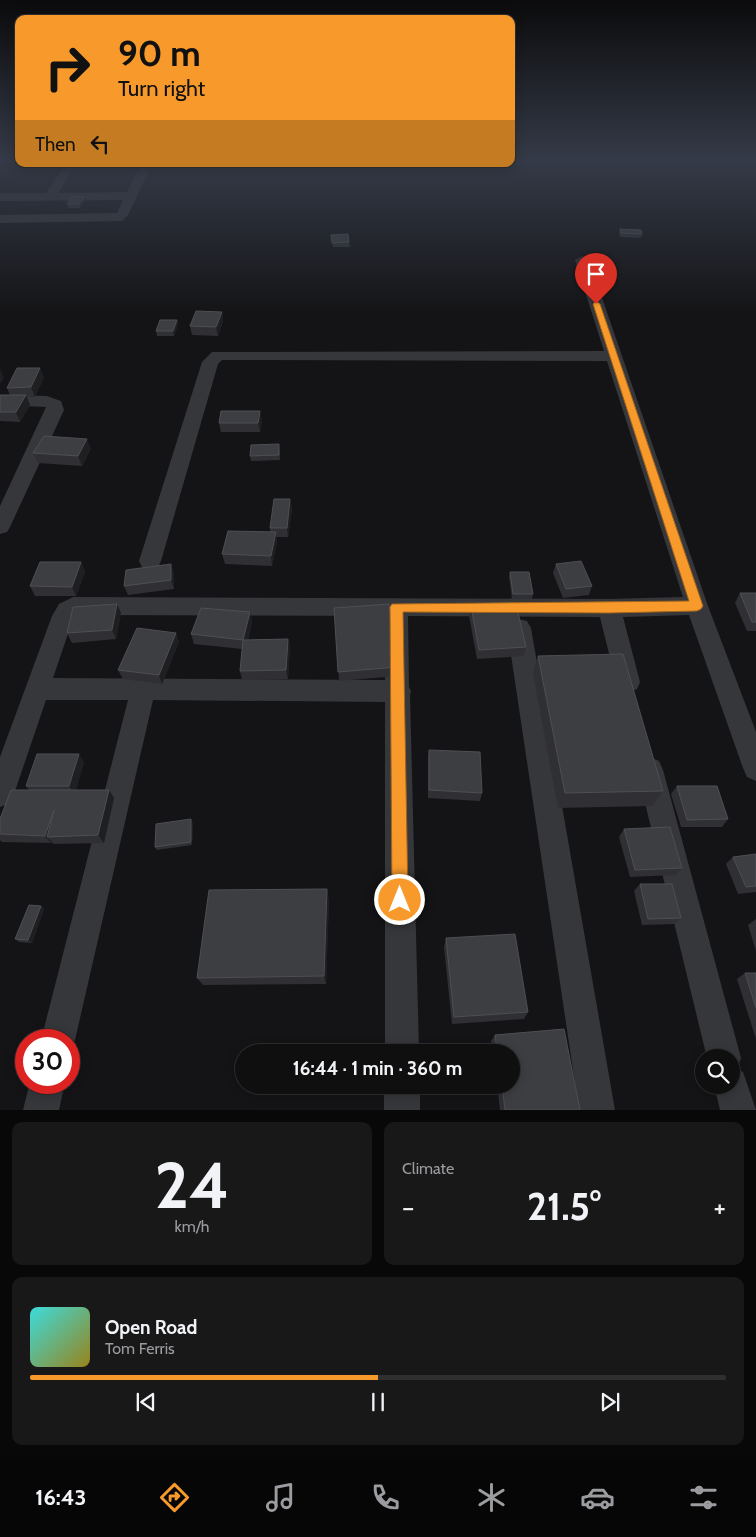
<!DOCTYPE html>
<meta charset="utf-8">
<style>
:root{--surface:#0f0f10;--page:#181819;--text:#f1f3f6;--muted:#9b9c9f;--line:#2f2f30;--accent:#f79a2b}
body{margin:0;font-family:Cabin,sans-serif;background:var(--page);color:var(--text);height:100vh;display:flex;flex-direction:column;font-size:19px;white-space:nowrap}
*{box-sizing:border-box;margin:0}
p{font-size:16px;color:var(--muted)}
.icon{flex:none;width:28px;height:28px;fill:none;stroke:currentColor;stroke-width:2;stroke-linecap:round;stroke-linejoin:round}
.map{position:relative;height:1110px;overflow:hidden}
.sheet{display:flex;flex-direction:column;gap:12px;padding:12px;background:#080809;flex:1}
.sheet>*{flex:none}
.guide{position:absolute;left:15px;top:15px;width:500px;height:152px;border-radius:10px;box-shadow:0 2px 12px #0003,0 0 0 1px var(--line);background:#f79a2b;color:#111;overflow:hidden}
.fabs{position:absolute;left:695px;top:1049px;display:grid;gap:10px}
.fabs a{display:grid;place-items:center;width:45px;height:45px;border-radius:50%;background:var(--surface);box-shadow:0 2px 12px #0003,0 0 0 1px var(--line);font-size:25px}
.speed{position:absolute;left:15px;top:1029px;display:flex;gap:10px;font-size:25px;font-weight:700;text-align:center}
.speed>*{display:grid;place-content:center;width:65px;height:65px;border-radius:50%;background:var(--surface);box-shadow:0 2px 12px #0003,0 0 0 1px var(--line);line-height:1}
.speed .limit{border:8px solid #d22;background:#fff;color:#111}
.pin{position:absolute;display:grid;place-items:center;width:42px;height:42px;color:#fff;margin:-51px -21px;border-radius:50% 50% 50% 0;rotate:-45deg;box-shadow:0 0 5px #0007}
.pin .icon{rotate:45deg}
.me{position:absolute;width:55px;margin:-28px;rotate:0deg;stroke-linejoin:round;filter:drop-shadow(0 0 4px #0008)}
.turn{display:flex;align-items:center;gap:18px;height:105px;padding:0 20px;font-size:22px}
.turn .icon{width:65px;height:65px;stroke-width:2.5}
.turn b{display:block;font-size:35px;line-height:42px}
.then{display:flex;align-items:center;height:48px;padding:0 20px;background:#0003;gap:10px;font-size:19px}
.big{font-size:38px;font-weight:700;line-height:1.1}
.sheet .tile{flex:1;display:flex;flex-direction:column;justify-content:center;gap:8px;min-width:0;padding:0 18px;border-radius:10px;background:var(--page)}
.sheet .dial{align-items:center;gap:0}
.dial b{font-size:65px;line-height:1}
.song{display:flex;align-items:center;gap:15px}
.cover{width:60px;height:60px;border-radius:8px;background:linear-gradient(135deg,hsl(180 70% 55%),hsl(50 70% 35%))}
.played{height:5px;border-radius:2px;background:linear-gradient(90deg,var(--accent) 50%,var(--line) 50%)}
.keys{display:flex;justify-content:space-around;direction:ltr}
.heat{display:flex;justify-content:space-between;align-items:center;font-size:28px;direction:ltr}
.sheet .tiles{flex:1;display:grid;gap:12px;grid-template-columns:1fr 1fr}
.tile:last-child{grid-column:span 2}
.trip{position:absolute;left:235px;top:1044px;width:285px;height:50px;border-radius:25px;background:var(--surface);box-shadow:0 2px 12px #0003,0 0 0 1px var(--line);font-weight:700;line-height:50px;text-align:center}
.tab-bar{display:flex;height:80px;justify-content:space-around;align-items:center;background:#060606;color:var(--muted)}
.tab-bar .icon{width:35px;height:35px}
.tab-bar .on{color:var(--accent)}
.tab-bar b{font-size:22px;color:var(--text)}
.map>svg:first-child{display:block}
.lines{fill:none;stroke-linecap:round;stroke-linejoin:round}
.minor{fill:#35373b;fill-rule:evenodd}
.wall{fill:#303034}
.shaded-wall{fill:#1f1f22}
.building{fill:#3c3e42;stroke:#4d4f54}
.route{fill:#f79a2b;stroke:#a1641c}
</style>
<div class="map">
<svg width="756" height="1110" viewBox="0 0 756 1110">
<rect width="100%" height="100%" fill="#141416"/>
<g class="lines">
<g class="minor">
<path d="M66,164H77L58,193L127,192L141,164H152L128,215L122,221L0,223V215L117,213L123,200L0,201V193H46Z"/>
<path d="M582,256L589,260L708,606L756,732V781L747,777L743,768L689,615L623,617L640,682L637,689L628,693L619,689L616,682L600,617L408,616L409,687L411,691L410,695L419,1052H385V702L153,700L75,1040L69,1052V1040H41L128,700H46L14,794L10,803L0,807V757L52,616L59,604L73,597L609,599L683,597L607,361L222,360L218,364L161,561L158,567L150,569L142,567L139,561L202,362L212,352L604,351L575,260ZM77,615L385,616V680L53,678L73,619Z"/>
<path d="M0,395L47,396L61,401L64,410L10,527L7,532L0,534V506L46,407L0,405Z"/>
<path d="M519,619L527,621L531,628L615,1110H579L507,628L511,621Z"/>
<path d="M650,757L659,761L663,770L741,1058L737,1069L743,1072L756,1110H720L714,1085H731V1058H707L637,770L641,761Z"/>
<path d="M30,1082H65L59,1110H23Z"/>
<rect x="384" y="1085" width="36" height="25"/>
</g>
</g>
<g class="wall">
<path d="M86,201L80,208H69L67,204Z"/>
<path d="M620,229L642,234L641,238L620,237L619,233Z"/>
<path d="M331,235L349,242L350,247H333Z"/>
<path d="M222,312L223,321L218,336L192,335L190,326Z"/>
<path d="M177,320L178,324L174,336H157L156,331Z"/>
<path d="M44,377L35,397H26L30,405L20,422L0,421V395H10L7,388Z"/>
<path d="M262,421L260,432H221L219,423Z"/>
<path d="M279,444L280,460L251,461L250,456Z"/>
<path d="M91,448L82,466L38,463L33,453Z"/>
<path d="M290,499L292,509L288,537H276L277,542L272,566L225,564L222,554L270,532V528Z"/>
<path d="M81,562L85,572L76,596H35L30,586Z"/>
<path d="M556,564L592,586L589,595L563,598L553,573Z"/>
<path d="M510,572L533,594L532,599H512L509,576Z"/>
<path d="M174,573V589L128,595L124,586Z"/>
<path d="M740,593H756V631H747L735,603Z"/>
<path d="M117,604L121,613L116,639L72,643L67,633Z"/>
<path d="M471,606L526,647L524,656L477,659L469,616Z"/>
<path d="M334,608L397,667V676L339,681Z"/>
<path d="M250,612L252,622L248,640L288,639L290,648L288,679L242,680L240,671L242,649L194,644L191,634Z"/>
<path d="M176,633L179,642L162,684L123,679L118,670Z"/>
<path d="M538,656L663,791L652,806L558,808L533,673Z"/>
<path d="M429,750L482,793L480,801L428,798V758Z"/>
<path d="M84,762L76,790L114,798L104,843L53,844L52,842L51,843L2,842L0,840V819L29,790L26,786Z"/>
<path d="M677,786L728,819L722,827H681L671,794Z"/>
<path d="M193,823L192,845L157,850L155,847Z"/>
<path d="M624,829L682,868L676,875L630,877L619,837Z"/>
<path d="M756,854V892L738,894L726,864L733,857Z"/>
<path d="M640,884L681,918L675,924L642,925L634,891Z"/>
<path d="M329,899L326,984L203,985L197,978Z"/>
<path d="M41,906L44,909L32,943L19,942L15,939Z"/>
<path d="M756,919V951L748,925Z"/>
<path d="M446,938L528,1012L524,1019L452,1024L444,947Z"/>
<path d="M745,973H756V1039L737,979Z"/>
<path d="M495,1035L580,1110H500L497,1085H511V1052H492L491,1041Z"/>
</g>
<g class="shaded-wall">
<path d="M85,197L86,201L80,208L79,204Z"/>
<path d="M222,312L223,321L218,336L216,327Z"/>
<path d="M177,320L178,324L174,336L173,331Z"/>
<path d="M0,368L4,378L0,384Z"/>
<path d="M40,368L44,377L35,397L31,387Z"/>
<path d="M26,395L30,405L20,422L16,412Z"/>
<path d="M260,411L262,421L260,432L258,423Z"/>
<path d="M87,439L91,448L82,466L78,456Z"/>
<path d="M290,499L292,509L288,537L287,528Z"/>
<path d="M276,532L277,542L272,566L271,556Z"/>
<path d="M81,562L85,572L76,596L72,587Z"/>
<path d="M171,564L174,573V589L171,580Z"/>
<path d="M117,604L121,613L116,639L112,630Z"/>
<path d="M250,612L252,622L245,650L243,640Z"/>
<path d="M176,633L179,642L162,684L159,675Z"/>
<path d="M288,639L290,648L288,679L286,670Z"/>
<path d="M79,754L84,762L75,794L69,786Z"/>
<path d="M109,790L114,798L104,843L98,835Z"/>
<path d="M54,810L47,837L52,842L51,843L45,836Z"/>
<path d="M191,819L193,823L192,845L191,842Z"/>
<path d="M327,889L329,899L326,984L324,976Z"/>
<path d="M41,906L44,909L32,943L28,940Z"/>
</g>
<g class="building">
<path d="M73,196L85,197L79,204H67Z"/>
<path d="M620,229L641,230L642,234L621,233Z"/>
<path d="M348,234L349,242L332,243L331,235Z"/>
<path d="M196,311L222,312L216,327L190,326Z"/>
<path d="M160,320H177L173,331H156Z"/>
<path d="M17,368H40L31,387L7,388Z"/>
<path d="M0,395H26L16,412H0Z"/>
<path d="M221,411H260L258,423H219Z"/>
<path d="M44,436L87,439L78,456L33,453Z"/>
<path d="M279,444V455L250,456L251,445Z"/>
<path d="M274,499H290L287,528H270Z"/>
<path d="M228,531L276,532L271,556L222,554Z"/>
<path d="M581,561L592,586L566,589L556,564Z"/>
<path d="M40,562H81L72,587L30,586Z"/>
<path d="M171,564V580L124,586L126,570Z"/>
<path d="M510,572H529L533,594H513Z"/>
<path d="M740,593H756V622H752Z"/>
<path d="M117,604L112,630L67,633L73,607Z"/>
<path d="M389,604L397,667L338,672L334,608Z"/>
<path d="M516,604L526,647L479,650L471,606Z"/>
<path d="M201,608L250,612L243,640L288,639L286,670L240,671L243,640L191,634Z"/>
<path d="M137,628L176,633L159,675L118,670Z"/>
<path d="M623,654L663,791L565,793L538,656Z"/>
<path d="M429,750L480,752L482,793L429,790Z"/>
<path d="M37,754H79L69,786H26Z"/>
<path d="M677,786H717L728,819L687,820Z"/>
<path d="M11,790H109L98,835L47,837L54,810L45,836L0,834V819Z"/>
<path d="M191,819V842L155,847L156,824Z"/>
<path d="M670,827L682,868L635,870L624,829Z"/>
<path d="M756,854V886L746,887L733,857Z"/>
<path d="M640,884H672L681,918L648,919Z"/>
<path d="M327,889L324,976L197,978L209,890Z"/>
<path d="M29,905L41,906L28,940L15,939Z"/>
<path d="M515,934L528,1012L454,1017L446,938Z"/>
<path d="M745,973H756V1008Z"/>
<path d="M564,1029L580,1110H505L502,1085H511V1052H497L495,1035Z"/>
</g>
<linearGradient id="sky" x2="0" y2="1"><stop stop-color="#0b0b0c"/><stop offset="0.51" stop-color="#343a47"/><stop offset="1" stop-color="#343a47" stop-opacity="0"/></linearGradient>
<rect width="756" height="314" fill="url(#sky)"/>
<path class="route" d="M596,301L600,304L703,606L701,609L697,611L609,613L403,612L408,900L406,906L400,908L395,906L392,900L390,607L392,604L689,601L593,304Z"/>
</svg>
<div class="fabs">
<a><svg class="icon" aria-label="search" viewBox="0 0 24 24"><circle cx="10" cy="10" r="6"/><path d="M15 15l6 6"/></svg></a>
</div>
<div class="speed"><div class="limit">30</div></div>
<div class="pin" style="left:596px;top:304px;background:#d93025"><svg class="icon" aria-label="arrive" viewBox="0 0 24 24"><path d="M6 21V4h12l-3 4 3 4H6"/></svg></div>
<svg class="me" style="left:400px;top:900px" viewBox="-20 -20 40 40"><circle r="17" fill="#f79a2b" stroke="#fff" stroke-width="3"/><path d="M0-11L8 9 0 5-8 9z" fill="#fff"/></svg>
<div class="trip">16:44 · 1 min · 360 m</div>
<div class="guide">
<div class="turn"><svg class="icon" aria-label="right" viewBox="0 0 24 24"><path d="M7 20v-9h11M14 6l5 5-5 5"/></svg><div><b>90 m</b>Turn right</div></div>
<div class="then">Then<svg class="icon" aria-label="left" viewBox="0 0 24 24"><path d="M17 20v-9H6M10 6l-5 5 5 5"/></svg></div>
</div>
</div>
<section class="sheet">
<div class="tiles">
<div class="tile dial"><b>24</b><p>km/h</p></div>
<div class="tile"><p>Climate</p>
<div class="heat"><a>−</a><b class="big">21.5°</b><a>+</a></div>
</div>
<div class="tile">
<div class="song"><i class="cover"></i><div><b>Open Road</b><p>Tom Ferris</p></div></div>
<div class="played"></div>
<div class="keys"><svg class="icon" aria-label="previous" viewBox="0 0 24 24"><path d="M18 5L8 12l10 7zM5 5v14"/></svg><svg class="icon" aria-label="pause" viewBox="0 0 24 24"><path d="M8 5v14M16 5v14"/></svg><svg class="icon" aria-label="next" viewBox="0 0 24 24"><path d="M6 5l10 7-10 7zM19 5v14"/></svg></div>
</div>
</div>
</section>
<nav class="tab-bar">
<b>16:43</b>
<svg class="icon on" aria-label="directions" viewBox="0 0 24 24"><path d="M12 3l9 9-9 9-9-9zM9 14v-3h6M13 9l2 2-2 2"/></svg>
<svg class="icon" aria-label="music" viewBox="0 0 24 24"><path d="M9 18V5l10-2v13"/><circle cx="6" cy="18" r="3"/><circle cx="16" cy="16" r="3"/></svg>
<svg class="icon" aria-label="phone" viewBox="0 0 24 24"><path d="M5 4h4l2 5-3 2q2 4 5 5l2-3 5 2v4C11 20 4 13 5 4z"/></svg>
<svg class="icon" aria-label="climate" viewBox="0 0 24 24"><path d="M12 3v18M4 7l16 10M4 17L20 7"/></svg>
<svg class="icon" aria-label="car" viewBox="0 0 24 24"><path d="M5 17H2v-5l4-1 3-4h7l3 4 3 1v5h-3M9 17h6M6 11h13"/><circle cx="7" cy="17" r="2"/><circle cx="17" cy="17" r="2"/></svg>
<svg class="icon" aria-label="filters" viewBox="0 0 24 24"><path d="M4 7h16M4 17h16"/><circle cx="9" cy="7" r="2"/><circle cx="15" cy="17" r="2"/></svg>
</nav>
